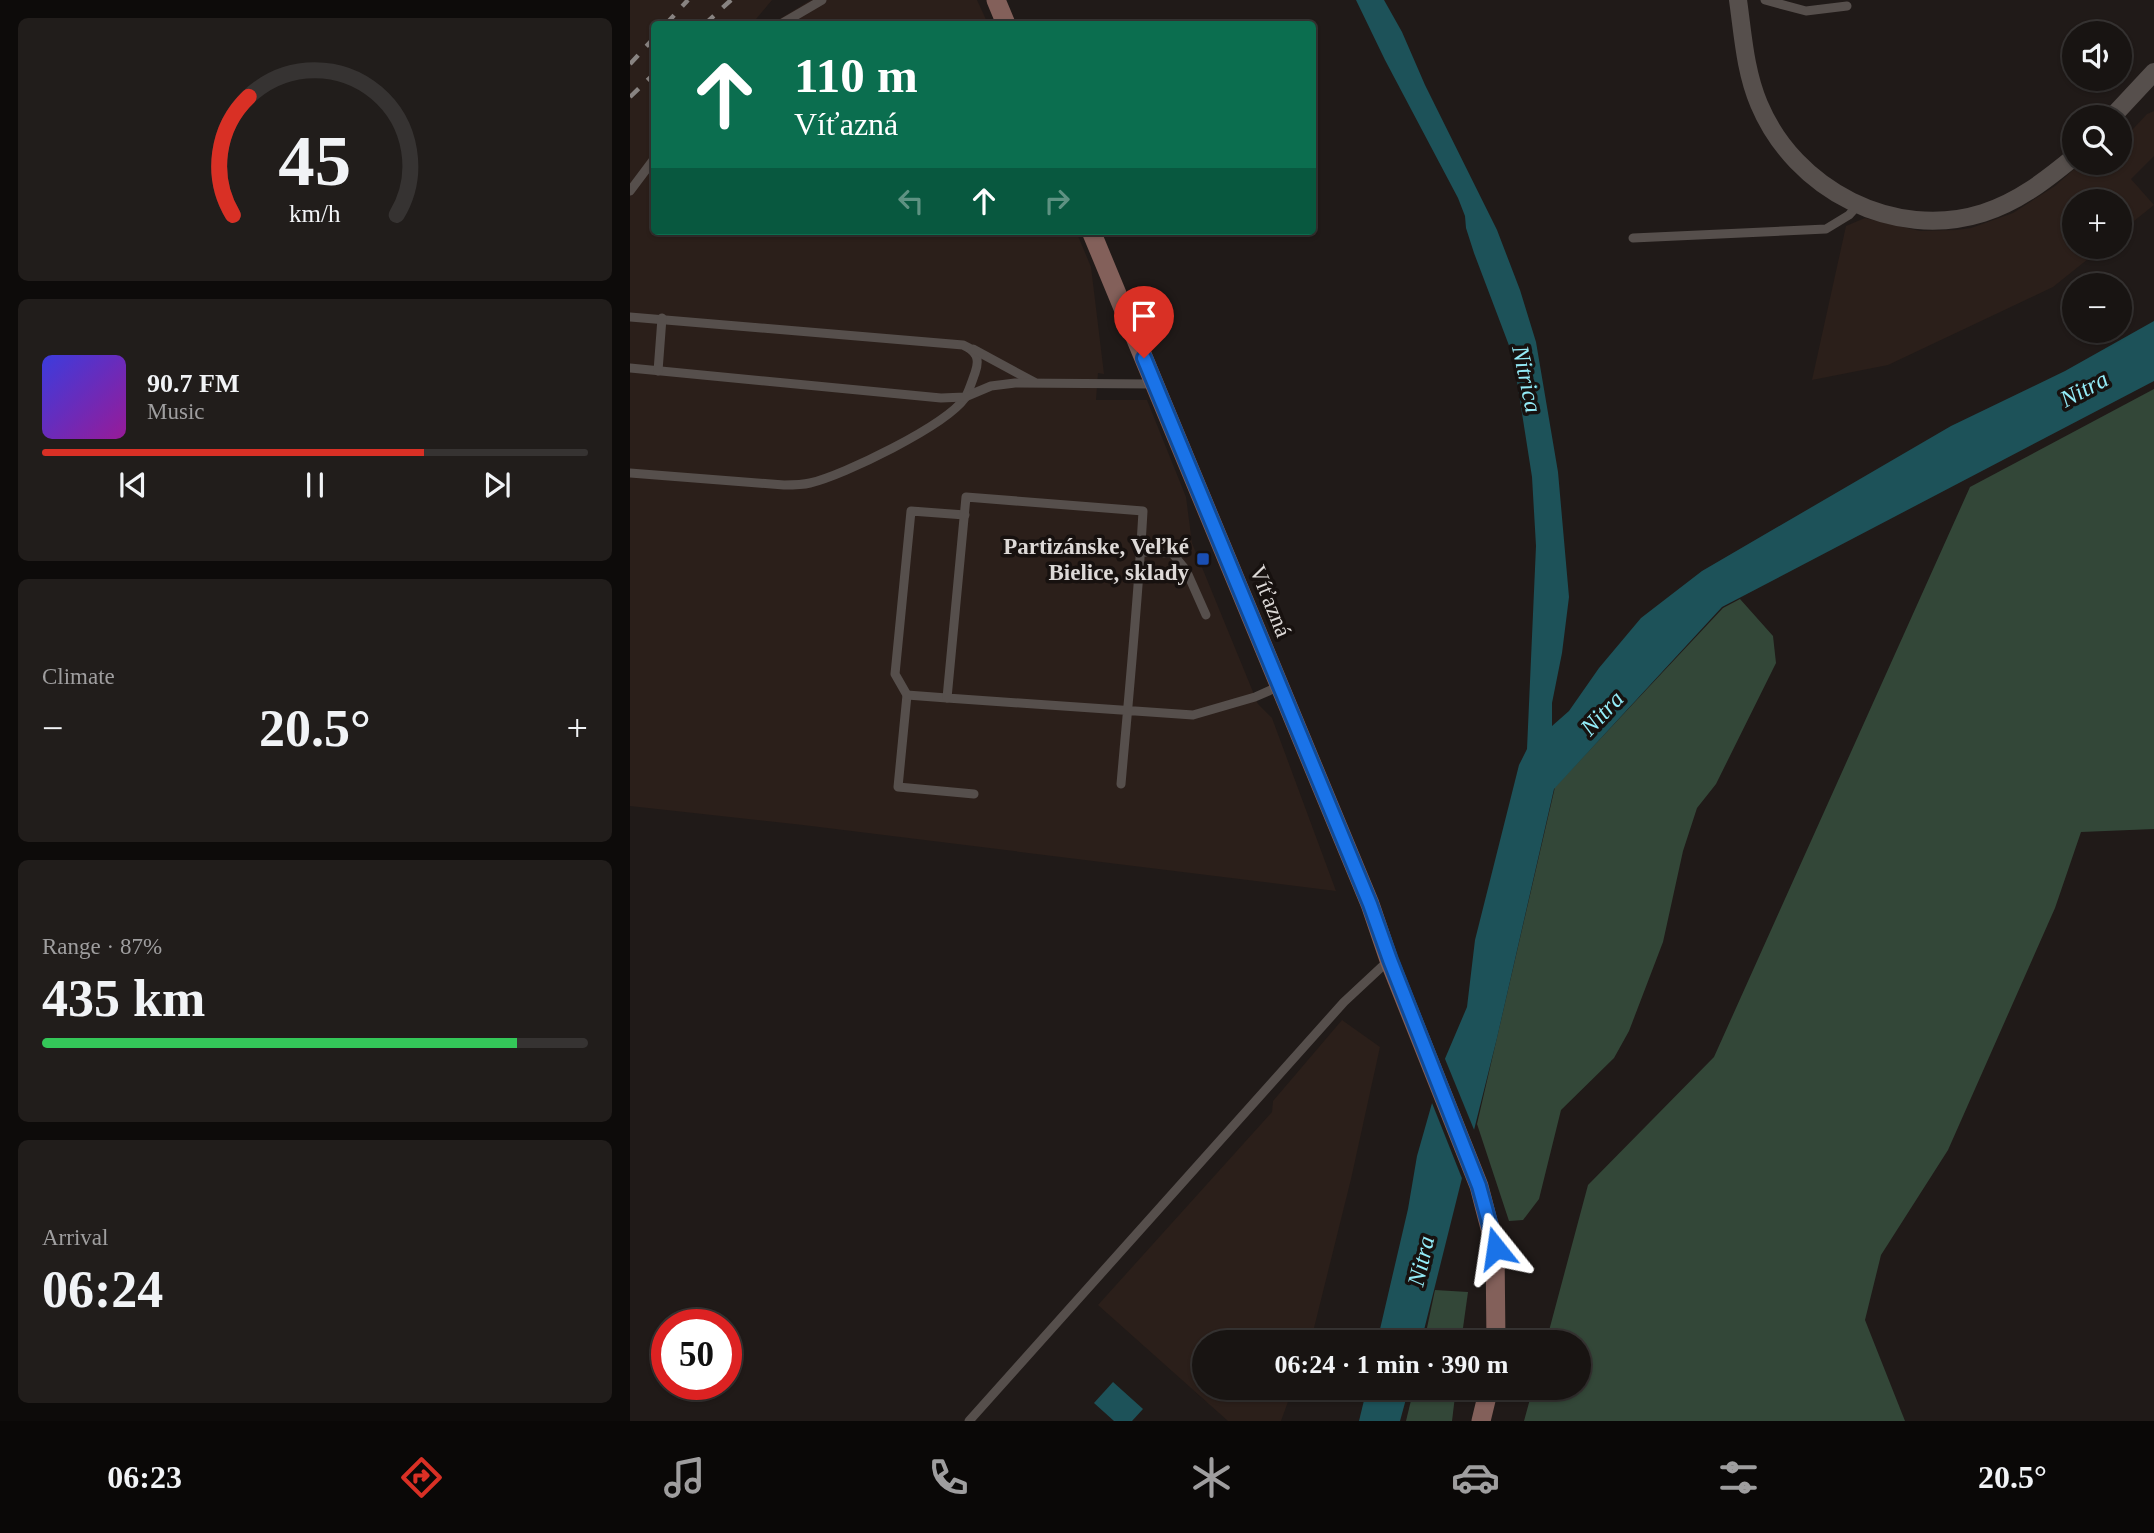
<!DOCTYPE html>
<meta charset="utf-8">
<style>
:root{--surface:#181412;--page:#211d1b;--text:#f1f3f6;--muted:#9f9e9f;--line:#363332;--accent:#d93025}
body{margin:0;font-family:"Times New Roman",serif;background:var(--page);color:var(--text);height:100vh;display:flex;flex-direction:column;font-size:26px;white-space:nowrap}
*{box-sizing:border-box;margin:0}
p{font-size:23px;color:var(--muted)}
.icon{flex:none;width:38px;height:38px;fill:none;stroke:currentColor;stroke-width:2;stroke-linecap:round;stroke-linejoin:round}
.map{position:relative;flex:1;overflow:hidden}
.details{display:flex;flex-direction:column;gap:18px;padding:18px;background:#0d0b0a;width:630px}
.details>*{flex:none}
.top-card{position:absolute;left:21px;top:21px;width:665px;height:214px;border-radius:7px;box-shadow:0 2px 5px #0004,0 0 0 2px var(--line);background:#0b6e4f;color:#fff;overflow:hidden}
.buttons{position:absolute;left:1432px;top:21px;display:grid;gap:14px}
.buttons a{display:grid;place-items:center;width:70px;height:70px;border-radius:50%;background:var(--surface);box-shadow:0 2px 5px #0004,0 0 0 2px var(--line);font-size:35px}
.speed{position:absolute;left:21px;top:1309px;display:flex;gap:14px;font-size:35px;font-weight:700;text-align:center}
.speed>*{display:grid;place-content:center;width:91px;height:91px;border-radius:50%;background:var(--surface);box-shadow:0 2px 5px #0004,0 0 0 2px var(--line);line-height:1}
.speed .limit{border:10px solid #d22;background:#fff;color:#111}
.pin{position:absolute;display:grid;place-items:center;width:60px;height:60px;color:#fff;margin:-72px -30px;border-radius:50% 50% 50% 0;rotate:-45deg;box-shadow:0 0 7px #0007}
.pin .icon{rotate:45deg}
.me{position:absolute;width:77px;margin:-38px;rotate:345deg;stroke-linejoin:round;filter:drop-shadow(0 0 5px #0008)}
.turn{display:flex;align-items:center;gap:24px;height:147px;padding:0 28px;font-size:32px}
.turn .icon{width:91px;height:91px;stroke-width:2.5}
.turn b{display:block;font-size:49px;line-height:60px}
.lanes{display:flex;align-items:center;height:66px;padding:0 28px;background:#0003;justify-content:center;gap:35px;direction:ltr}
.lanes .off{opacity:.35}
.big{font-size:52px;font-weight:600;line-height:1.1}
.details .tile{flex:1;display:flex;flex-direction:column;justify-content:center;gap:10px;min-width:0;padding:0 24px;border-radius:10px;background:var(--page)}
.details .dial{align-items:center;gap:0}
.dial svg{height:182px;overflow:visible;fill:none;stroke:var(--line);stroke-width:7;stroke-linecap:round;text-anchor:middle}
.dial text{fill:var(--text);stroke:none}
.song{display:flex;align-items:center;gap:21px}
.cover{width:84px;height:84px;border-radius:10px;background:linear-gradient(135deg,hsl(240 70% 55%),hsl(300 70% 35%))}
.played{height:7px;border-radius:4px;background:linear-gradient(90deg,var(--accent) 70%,var(--line) 70%)}
.keys{display:flex;justify-content:space-around;direction:ltr}
.heat{display:flex;justify-content:space-between;align-items:center;font-size:38px;direction:ltr}
.charge{height:10px;border-radius:5px;background:linear-gradient(90deg,#34c759 87%,var(--line) 0)}
.trip{position:absolute;left:562px;top:1330px;width:399px;height:70px;border-radius:35px;background:var(--surface);box-shadow:0 2px 5px #0004,0 0 0 2px var(--line);font-weight:600;line-height:70px;text-align:center}
.tabs{display:flex;height:112px;justify-content:space-around;align-items:center;background:#0a0807;color:var(--muted)}
.tabs .icon{width:49px;height:49px}
.tabs .current{color:var(--accent)}
.tabs b{font-size:32px;color:var(--text)}
main{display:flex;flex:1;min-height:0}
.map>svg:first-child{display:block}
.built{fill:#2b1f1a}
.green{fill:#334738}
.water{fill:#1d5259}
.pier{fill:#201a18}
.lines{fill:none;stroke-linecap:round;stroke-linejoin:round}
.service{stroke:#564f4c;stroke-width:9}
.minor{stroke:#564f4c;stroke-width:18}
.secondary{stroke:#83605a;stroke-width:19}
.rail{stroke:#888381;stroke-width:4.5;stroke-dasharray:12 12;stroke-linecap:butt}
.route-casing{stroke:#114b97;stroke-width:18}
.route{stroke:#1a73e8;stroke-width:12}
.transit-dot{fill:#1a4fb4;stroke:#17110f;stroke-width:2.5}
.labels{text-anchor:middle;stroke-width:7;stroke-linejoin:round;paint-order:stroke}
.poi-label{font-size:23px;font-weight:bold;fill:#ddd9d7;stroke:#17110f;text-anchor:end}
.street-label{font-size:23px;fill:#ddd9d7;stroke:#17110f}
.water-label{font-size:24px;font-style:italic;fill:#94ecf8;stroke:#17110f}
</style>
<main>
<section class="details">
<div class="tile dial"><svg viewBox="0 0 100 80">
<path d="M14 69A42 42 0 1 1 86 69"/>
<path d="M14 69A42 42 0 0 1 21 17" stroke="#d93025"/>
<text x="50" y="56" font-size="32" font-weight="700">45</text>
<text x="50" y="72" font-size="11">km/h</text>
</svg></div>
<div class="tile">
<div class="song"><i class="cover"></i><div><b>90.7 FM</b><p>Music</p></div></div>
<div class="played"></div>
<div class="keys"><svg class="icon" aria-label="previous" viewBox="0 0 24 24"><path d="M18 5L8 12l10 7zM5 5v14"/></svg><svg class="icon" aria-label="pause" viewBox="0 0 24 24"><path d="M8 5v14M16 5v14"/></svg><svg class="icon" aria-label="next" viewBox="0 0 24 24"><path d="M6 5l10 7-10 7zM19 5v14"/></svg></div>
</div>
<div class="tile"><p>Climate</p>
<div class="heat"><a>−</a><b class="big">20.5°</b><a>+</a></div>
</div>
<div class="tile"><p>Range · 87%</p><b class="big">435 km</b><div class="charge"></div></div>
<div class="tile"><p>Arrival</p><b class="big">06:24</b></div>
</section>
<div class="map">
<svg width="1524" height="1421" viewBox="0 0 1524 1421">
<rect width="100%" height="100%" fill="#201a18"/>
<g class="built">
<path d="M0,0H142L122,24H24V231H446L461,267L474,374L468,373L466,400H517L556,497L562,543L628,704L642,718L706,891L173,825L0,806Z"/>
<path d="M181,0H347L358,24H141Z"/>
<path d="M1524,111V156L1501,179L1524,205L1489,233V201H1444V247H1473L1423,287L1258,365L1182,380L1216,226L1235,218L1290,231L1326,230L1341,228L1383,213L1425,186L1451,163H1489V144L1517,114Z"/>
<path d="M712,1020L750,1047L721,1179L682,1336L680,1342H574V1388H663L651,1421H598L468,1305L642,1112L643,1101Z"/>
</g>
<g class="green">
<path d="M1524,389V829L1451,832L1425,908L1318,1150L1251,1255L1235,1320L1275,1421H894L903,1388H948V1342H916L958,1185L1084,1057L1340,487Z"/>
<path d="M1110,599L1143,636L1146,663L1086,784L1067,808L1053,851L1033,942L999,1031L984,1058L931,1110L909,1199L893,1220L879,1221L847,1124L925,787L1093,608Z"/>
<path d="M805,1290L838,1292L831,1342H794Z"/>
<path d="M784,1388H826L822,1421H776Z"/>
</g>
<g class="water">
<path d="M726,0H754L772,32L795,85L867,230L890,290L906,342L928,472L939,597L932,653L922,703V726L939,711L969,668L1011,618L1072,571L1321,426L1435,371L1524,321V381L1092,607L924,789L867,1038L791,1342H747L778,1209L787,1156L814,1061L837,1007L845,940L889,765L897,749L906,546L902,477L883,356L844,253L836,228L835,216L828,198L755,60Z"/>
<path d="M483,1382L513,1409L502,1421H484L464,1403Z"/>
<path d="M737,1388H779L770,1421H729Z"/>
</g>
<path class="pier" d="M813,1054L847,1137L835,1186L800,1098Z"/>
<g class="lines">
<g class="service">
<path d="M1135,0L1176,11L1217,6"/>
<path d="M151,24L192,0"/>
<path d="M0,191L24,159"/>
<path d="M1003,238L1196,229L1219,215L1228,205"/>
<path d="M0,317L333,345C347,351 350,359 345,373C342,381 339,391 335,398C315,426 214,475 180,483C172,485 162,485 154,485L0,473"/>
<path d="M343,349L404,382"/>
<path d="M0,368L311,398L335,397L361,386L385,383L523,384"/>
<path d="M28,371L32,318"/>
<path d="M335,515L281,511L265,674L277,695L268,787L344,794"/>
<path d="M511,552L542,553L556,570L576,615"/>
<path d="M277,695L317,698"/>
<path d="M491,784C499,693 508,602 513,511L336,497L317,698L563,715L625,697L650,686"/>
<path d="M339,1421L714,1002L758,961"/>
</g>
<g class="minor">
<path d="M1108,0C1113,35 1115,71 1129,104C1165,190 1264,241 1353,213C1388,202 1416,180 1444,157"/>
<path d="M1482,117L1524,72"/>
</g>
<g class="secondary">
<path d="M366,0L376,24"/>
<path d="M461,231L740,904L759,960L849,1186L865,1248L866,1342"/>
<path d="M851,1421L859,1388"/>
</g>
<g class="rail">
<path d="M36,24L58,0"/>
<path d="M75,24L101,0"/>
<path d="M0,64L24,38"/>
<path d="M0,97L24,74"/>
</g>
</g>
<g class="lines">
<g class="route-casing">
<path id="route" d="M514,358L740,904L760,960L849,1186L866,1248"/>
</g>
<use href="#route" class="route"/>
</g>
<rect class="transit-dot" x="566" y="552" width="14" height="14" rx="3.5"/>
<g class="labels">
<g class="poi-label">
<text x="559" y="554">Partizánske, Veľké<tspan x="559" dy="26">Bielice, sklady</tspan></text>
</g>
<g class="street-label">
<text transform="translate(641 601) rotate(68)" y="8">Víťazná</text>
</g>
<g class="water-label">
<text transform="translate(897 379) rotate(78)" y="8">Nitrica</text>
<text transform="translate(1454 389) rotate(-28)" y="8">Nitra</text>
<text transform="translate(972 713) rotate(-47)" y="8">Nitra</text>
<text transform="translate(791 1261) rotate(-77)" y="8">Nitra</text>
</g>
</g>
</svg>
<div class="buttons">
<a><svg class="icon" aria-label="sound" viewBox="0 0 24 24"><path d="M4 9h4l5-4v14l-5-4H4zM17 9q2 3 0 6"/></svg></a>
<a><svg class="icon" aria-label="search" viewBox="0 0 24 24"><circle cx="10" cy="10" r="6"/><path d="M15 15l6 6"/></svg></a>
<a>+</a>
<a>−</a>
</div>
<div class="speed"><div class="limit">50</div></div>
<div class="pin" style="left:514px;top:358px;background:#d93025"><svg class="icon" aria-label="arrive" viewBox="0 0 24 24"><path d="M6 21V4h12l-3 4 3 4H6"/></svg></div>
<svg class="me" style="left:866px;top:1248px" viewBox="-20 -20 40 40"><path d="M0-17L14 15 0 8-14 15z" fill="#1a73e8" stroke="#fff" stroke-width="4"/></svg>
<div class="trip">06:24 · 1 min · 390 m</div>
<div class="top-card">
<div class="turn"><svg class="icon" aria-label="ahead" viewBox="0 0 24 24"><path d="M12 20V5M6 11l6-6 6 6"/></svg><div><b>110 m</b>Víťazná</div></div>
<div class="lanes"><svg class="icon off" aria-label="left" viewBox="0 0 24 24"><path d="M17 20v-9H6M10 6l-5 5 5 5"/></svg><svg class="icon" aria-label="ahead" viewBox="0 0 24 24"><path d="M12 20V5M6 11l6-6 6 6"/></svg><svg class="icon off" aria-label="right" viewBox="0 0 24 24"><path d="M7 20v-9h11M14 6l5 5-5 5"/></svg></div>
</div>
</div>
</main>
<nav class="tabs">
<b>06:23</b>
<svg class="icon current" aria-label="directions" viewBox="0 0 24 24"><path d="M12 3l9 9-9 9-9-9zM9 14v-3h6M13 9l2 2-2 2"/></svg>
<svg class="icon" aria-label="music" viewBox="0 0 24 24"><path d="M9 18V5l10-2v13"/><circle cx="6" cy="18" r="3"/><circle cx="16" cy="16" r="3"/></svg>
<svg class="icon" aria-label="phone" viewBox="0 0 24 24"><path d="M5 4h4l2 5-3 2q2 4 5 5l2-3 5 2v4C11 20 4 13 5 4z"/></svg>
<svg class="icon" aria-label="climate" viewBox="0 0 24 24"><path d="M12 3v18M4 7l16 10M4 17L20 7"/></svg>
<svg class="icon" aria-label="car" viewBox="0 0 24 24"><path d="M5 17H2v-5l4-1 3-4h7l3 4 3 1v5h-3M9 17h6M6 11h13"/><circle cx="7" cy="17" r="2"/><circle cx="17" cy="17" r="2"/></svg>
<svg class="icon" aria-label="filters" viewBox="0 0 24 24"><path d="M4 7h16M4 17h16"/><circle cx="9" cy="7" r="2"/><circle cx="15" cy="17" r="2"/></svg>
<b>20.5°</b>
</nav>
